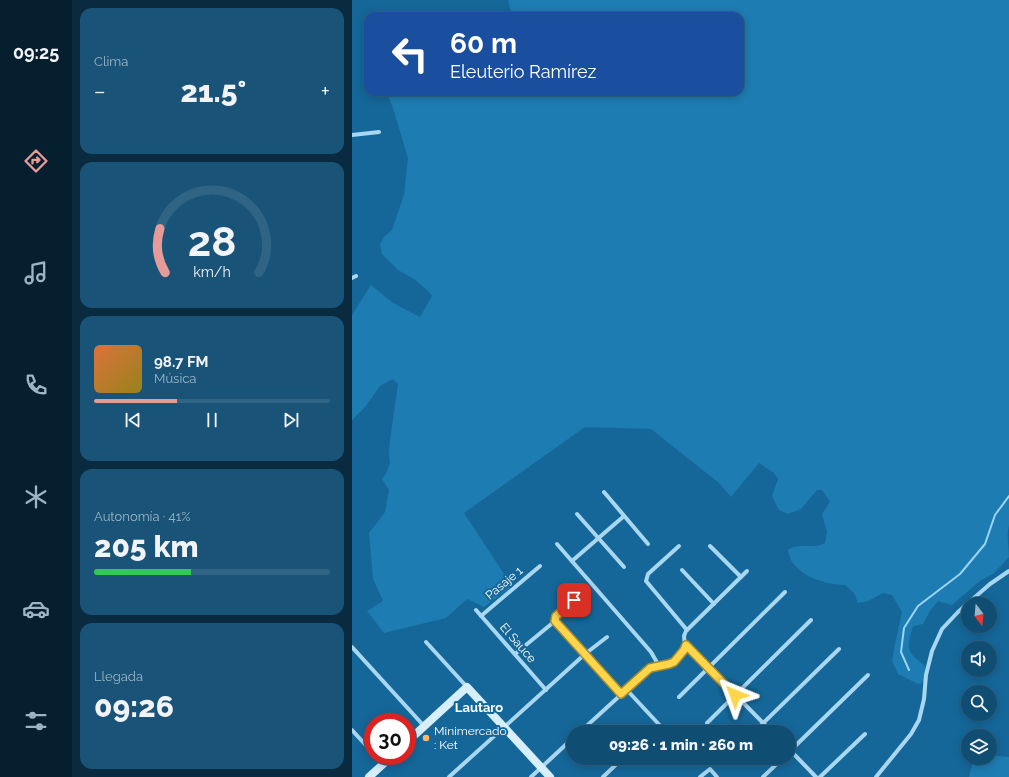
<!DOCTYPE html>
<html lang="es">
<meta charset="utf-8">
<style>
:root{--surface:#104d73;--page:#195478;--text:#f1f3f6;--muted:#9cb4c4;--line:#306485;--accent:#e69b98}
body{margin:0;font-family:Raleway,sans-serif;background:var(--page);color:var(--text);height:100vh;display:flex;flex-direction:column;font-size:15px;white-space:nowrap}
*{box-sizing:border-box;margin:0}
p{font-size:13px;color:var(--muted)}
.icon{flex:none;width:22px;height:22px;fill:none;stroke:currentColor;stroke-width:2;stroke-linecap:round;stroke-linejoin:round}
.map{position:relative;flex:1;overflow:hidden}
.side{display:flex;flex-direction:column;gap:8px;padding:8px;background:#092a3f;width:280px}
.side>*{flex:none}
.guide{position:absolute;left:12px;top:12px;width:380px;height:84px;border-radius:12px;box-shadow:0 2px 10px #0003,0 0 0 1px var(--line);background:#1a4fa0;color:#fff;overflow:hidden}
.needle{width:26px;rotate:164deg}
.buttons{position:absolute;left:609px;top:597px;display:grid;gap:8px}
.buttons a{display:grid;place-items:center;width:36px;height:36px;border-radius:50%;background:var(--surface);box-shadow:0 2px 10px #0003,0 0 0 1px var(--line);font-size:20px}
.speed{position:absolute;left:12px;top:713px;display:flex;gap:8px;font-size:20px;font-weight:700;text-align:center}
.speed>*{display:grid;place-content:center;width:52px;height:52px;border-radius:50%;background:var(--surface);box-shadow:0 2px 10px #0003,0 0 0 1px var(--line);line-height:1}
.speed .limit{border:6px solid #d22;background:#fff;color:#111}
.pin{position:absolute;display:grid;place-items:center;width:34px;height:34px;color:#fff;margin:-17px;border-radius:8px;box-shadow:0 2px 6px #0006}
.me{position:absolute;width:44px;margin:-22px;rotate:316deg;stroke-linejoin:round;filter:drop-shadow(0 0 3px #0008)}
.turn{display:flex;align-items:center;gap:14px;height:84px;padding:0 20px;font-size:18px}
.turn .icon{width:52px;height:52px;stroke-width:2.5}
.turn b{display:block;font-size:28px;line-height:34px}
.big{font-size:30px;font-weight:800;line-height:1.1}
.side .tile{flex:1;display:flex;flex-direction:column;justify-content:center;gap:6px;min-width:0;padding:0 14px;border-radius:12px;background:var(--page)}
.side .dial{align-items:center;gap:0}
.dial svg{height:104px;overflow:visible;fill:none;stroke:var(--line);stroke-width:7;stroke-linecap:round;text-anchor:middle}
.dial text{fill:var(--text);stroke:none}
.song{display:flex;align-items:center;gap:12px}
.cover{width:48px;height:48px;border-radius:6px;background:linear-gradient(135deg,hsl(20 70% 55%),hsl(50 70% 35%))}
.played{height:4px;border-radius:2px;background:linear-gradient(90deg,var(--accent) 35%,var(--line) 35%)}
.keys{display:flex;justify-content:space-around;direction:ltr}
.heat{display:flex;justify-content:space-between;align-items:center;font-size:22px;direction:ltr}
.charge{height:6px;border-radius:3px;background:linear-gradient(90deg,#34c759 41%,var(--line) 0)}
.trip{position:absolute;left:214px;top:725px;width:230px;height:40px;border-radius:20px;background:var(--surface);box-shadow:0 2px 10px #0003,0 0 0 1px var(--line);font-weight:800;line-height:40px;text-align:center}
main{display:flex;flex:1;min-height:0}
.tabs{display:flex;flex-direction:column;width:72px;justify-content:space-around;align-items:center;background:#061f2e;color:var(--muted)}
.tabs .icon{width:28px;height:28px}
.tabs .current{color:var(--accent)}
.tabs b{font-size:18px;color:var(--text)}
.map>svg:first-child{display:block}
.green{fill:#1d7cb2}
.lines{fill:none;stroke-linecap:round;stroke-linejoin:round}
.stream{stroke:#9ad5f5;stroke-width:2}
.street{stroke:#a8d7f2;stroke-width:4}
.secondary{stroke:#d7eefc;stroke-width:8}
.route-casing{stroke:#a68a30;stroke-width:10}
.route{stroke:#ffd54a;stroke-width:7}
.poi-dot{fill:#ffb869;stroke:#156799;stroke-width:1.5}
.labels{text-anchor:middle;stroke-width:4;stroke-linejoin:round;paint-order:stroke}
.street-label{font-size:12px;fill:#fff;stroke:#156799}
.poi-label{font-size:12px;fill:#fff;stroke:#156799;text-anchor:start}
.neighbourhood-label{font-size:13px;font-weight:bold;fill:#fff;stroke:#156799}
</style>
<main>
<nav class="tabs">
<b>09:25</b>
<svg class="icon current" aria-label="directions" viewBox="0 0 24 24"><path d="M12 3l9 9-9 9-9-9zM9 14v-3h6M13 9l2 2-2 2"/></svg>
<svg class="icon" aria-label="music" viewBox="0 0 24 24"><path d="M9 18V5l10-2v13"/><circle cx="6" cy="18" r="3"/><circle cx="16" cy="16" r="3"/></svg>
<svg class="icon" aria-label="phone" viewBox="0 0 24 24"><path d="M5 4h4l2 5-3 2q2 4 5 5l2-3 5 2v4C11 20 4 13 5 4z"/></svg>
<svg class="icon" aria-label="climate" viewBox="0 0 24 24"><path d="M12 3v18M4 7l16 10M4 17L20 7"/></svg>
<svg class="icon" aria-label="car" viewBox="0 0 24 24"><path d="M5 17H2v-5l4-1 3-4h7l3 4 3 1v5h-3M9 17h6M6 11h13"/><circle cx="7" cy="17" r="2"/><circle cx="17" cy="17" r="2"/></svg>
<svg class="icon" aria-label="filters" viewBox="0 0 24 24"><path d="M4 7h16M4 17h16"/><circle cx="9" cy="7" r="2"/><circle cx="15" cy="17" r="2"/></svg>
</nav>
<section class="side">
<div class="tile"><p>Clima</p>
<div class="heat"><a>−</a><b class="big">21.5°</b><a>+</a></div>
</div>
<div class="tile dial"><svg viewBox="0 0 100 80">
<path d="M14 69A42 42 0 1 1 86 69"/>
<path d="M14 69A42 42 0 0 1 10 35" stroke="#e69b98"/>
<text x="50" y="56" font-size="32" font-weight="700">28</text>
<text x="50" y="72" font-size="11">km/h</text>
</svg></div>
<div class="tile">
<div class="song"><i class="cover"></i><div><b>98.7 FM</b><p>Música</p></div></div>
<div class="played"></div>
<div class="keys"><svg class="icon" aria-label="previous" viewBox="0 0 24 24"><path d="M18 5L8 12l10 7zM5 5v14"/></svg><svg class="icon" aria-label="pause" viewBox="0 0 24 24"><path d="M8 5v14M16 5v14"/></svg><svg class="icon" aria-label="next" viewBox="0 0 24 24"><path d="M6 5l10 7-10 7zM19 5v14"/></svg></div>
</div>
<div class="tile"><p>Autonomía · 41%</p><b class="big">205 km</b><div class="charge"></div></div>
<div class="tile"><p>Llegada</p><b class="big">09:26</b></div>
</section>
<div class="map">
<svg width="657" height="777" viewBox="0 0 657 777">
<rect width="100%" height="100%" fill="#156799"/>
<g class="green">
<path d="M156,0H657V525C654,537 657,545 657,557L641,574L629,580L600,605L586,601L578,611L571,624L561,626C554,652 554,650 574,667L576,674L570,683L566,684L546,674L540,661L543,644L550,612L540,595L531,593L516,601L506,603L502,593L493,585C474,584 453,579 440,562C438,559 437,554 436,550C447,542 462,550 473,543L475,532L470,514L478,502L470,490H465L449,509L436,514L427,510L420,496L426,479L422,473L407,463L379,497L367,483L299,429L233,427L112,513L160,586L132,607L115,599L94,618L32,633L15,611L31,601L21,579L17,533L33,512L37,490L30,479L34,474L38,463L37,453L38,440L46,384L41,379L28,386L13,407L0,420V315L19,285L41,303L68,317L80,296L75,290L62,279L46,270L30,254L28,245L32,237L40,230L52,195L56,158L41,108L34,92H388V16H160Z"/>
<path d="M638,755L657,757V777H617L621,761L624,758H638Z"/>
</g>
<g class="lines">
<path class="stream" d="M557,670L549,652L552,628L566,606L608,574L633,544L643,515L657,496"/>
<g class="street">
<path d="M0,135L27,132"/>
<path d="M0,278L4,276"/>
<path d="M252,492L296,544"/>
<path d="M225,514L272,567"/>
<path d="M205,544L299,652L307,666"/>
<path d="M327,546L296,574L294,581L335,630"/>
<path d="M358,546L389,577"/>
<path d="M220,561L272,516"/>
<path d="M330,570L362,604"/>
<path d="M124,610L194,690"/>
<path d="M129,616L188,566"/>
<path d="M203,621L269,694"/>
<path d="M74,642L115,687"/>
<path d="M334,645L420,732"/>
<path d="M0,647L72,726"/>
<path d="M163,654L203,621L204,616L222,600"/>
<path d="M274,689L314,732"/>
<path d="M327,697L433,592"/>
<path d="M355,723L459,620"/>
<path d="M0,730L21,753"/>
<path d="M228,732L296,670C301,666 305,667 311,666C321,664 329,656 333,647L332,636L334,631L395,571"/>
<path d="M299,732L307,725"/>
<path d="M402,732L487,649"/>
<path d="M438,750L464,777"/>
<path d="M437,752L516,675"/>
<path d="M24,756L31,764"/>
<path d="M97,777L233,654L255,637"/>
<path d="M179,777L221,738"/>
<path d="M251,777L271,758"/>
<path d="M348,777L358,769L365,777"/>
<path d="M411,777L431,758"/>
<path d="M468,777L513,734"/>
<path d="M524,777L559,734L567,720L572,699L574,675L580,651L590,629L606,612L638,584L657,571"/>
</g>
<g class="secondary">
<path d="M55,742L115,687L198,777"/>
<path d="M17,777L40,756"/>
</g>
</g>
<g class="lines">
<g class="route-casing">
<path id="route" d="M222,600L204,616L203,621L269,694L298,668L317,664L322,662L332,650L334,645L383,695"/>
</g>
<use href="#route" class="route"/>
</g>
<circle class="poi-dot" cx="74" cy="738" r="4"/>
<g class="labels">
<g class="street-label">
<text transform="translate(152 583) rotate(-40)" y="4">Pasaje 1</text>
<text transform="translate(166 643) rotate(49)" y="4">El Sauce</text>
</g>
<g class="poi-label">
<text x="82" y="735">Minimercado<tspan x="82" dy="14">: Ket</tspan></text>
</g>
<g class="neighbourhood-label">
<text x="127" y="712">Lautaro</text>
</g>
</g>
</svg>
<div class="buttons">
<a><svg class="needle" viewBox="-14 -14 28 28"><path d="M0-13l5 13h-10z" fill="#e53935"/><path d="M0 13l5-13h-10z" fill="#9cb4c4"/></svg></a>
<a><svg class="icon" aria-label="sound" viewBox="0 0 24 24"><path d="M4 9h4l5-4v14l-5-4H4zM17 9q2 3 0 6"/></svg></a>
<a><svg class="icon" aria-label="search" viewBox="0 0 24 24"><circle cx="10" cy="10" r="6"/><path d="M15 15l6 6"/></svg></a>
<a><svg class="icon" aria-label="layers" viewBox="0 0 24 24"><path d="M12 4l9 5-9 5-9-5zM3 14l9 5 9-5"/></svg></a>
</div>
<div class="speed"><div class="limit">30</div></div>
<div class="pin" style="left:222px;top:600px;background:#d93025"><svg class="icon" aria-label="arrive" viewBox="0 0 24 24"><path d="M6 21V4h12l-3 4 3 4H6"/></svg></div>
<svg class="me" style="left:383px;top:695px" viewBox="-20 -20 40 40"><path d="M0-17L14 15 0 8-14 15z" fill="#ffd54a" stroke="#fff" stroke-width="4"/></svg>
<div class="trip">09:26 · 1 min · 260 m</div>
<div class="guide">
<div class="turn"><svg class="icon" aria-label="left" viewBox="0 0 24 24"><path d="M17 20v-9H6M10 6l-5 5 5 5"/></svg><div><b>60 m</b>Eleuterio Ramírez</div></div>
</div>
</div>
</main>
